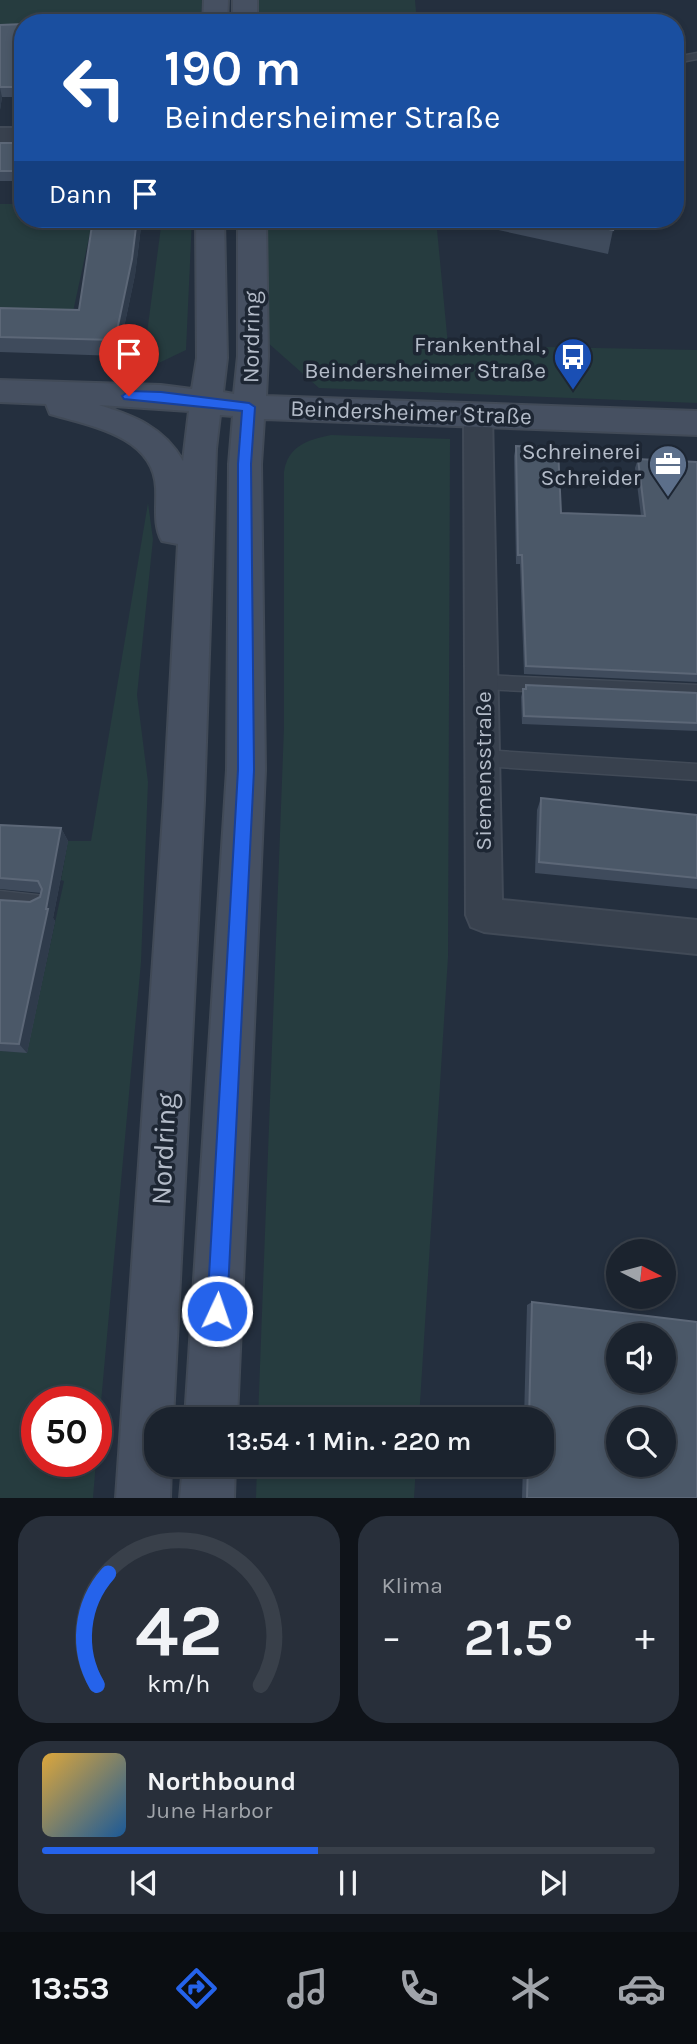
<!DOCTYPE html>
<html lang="de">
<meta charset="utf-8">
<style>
:root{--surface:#1b232e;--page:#282f3a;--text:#f1f3f6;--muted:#a0a4aa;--line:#39404a;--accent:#2563eb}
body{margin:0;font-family:Karla,sans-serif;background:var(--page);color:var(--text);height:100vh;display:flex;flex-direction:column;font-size:26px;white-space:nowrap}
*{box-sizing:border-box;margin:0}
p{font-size:23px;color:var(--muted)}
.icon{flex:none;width:38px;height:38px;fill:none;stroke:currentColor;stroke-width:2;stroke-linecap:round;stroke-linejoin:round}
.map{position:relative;height:1498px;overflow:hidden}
.panel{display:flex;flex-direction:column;gap:18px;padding:18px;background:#0f1319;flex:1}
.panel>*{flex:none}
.guide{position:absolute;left:14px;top:14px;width:670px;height:214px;border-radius:28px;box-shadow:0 4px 10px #0003,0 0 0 2px var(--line);background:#1a4fa0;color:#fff;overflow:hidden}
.needle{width:46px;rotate:96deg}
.tools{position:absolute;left:606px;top:1239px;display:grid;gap:14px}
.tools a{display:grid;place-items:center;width:70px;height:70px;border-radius:50%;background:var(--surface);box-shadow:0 4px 10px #0003,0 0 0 2px var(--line);font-size:35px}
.speed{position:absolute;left:21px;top:1386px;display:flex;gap:14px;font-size:35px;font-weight:700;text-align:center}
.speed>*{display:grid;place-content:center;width:91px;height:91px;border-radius:50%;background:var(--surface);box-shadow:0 4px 10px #0003,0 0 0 2px var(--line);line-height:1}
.speed .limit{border:10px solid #d22;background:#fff;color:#111}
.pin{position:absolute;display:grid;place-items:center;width:60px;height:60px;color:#fff;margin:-72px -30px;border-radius:50% 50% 50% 0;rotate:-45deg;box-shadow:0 0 7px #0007}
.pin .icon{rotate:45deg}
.me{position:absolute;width:77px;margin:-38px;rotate:3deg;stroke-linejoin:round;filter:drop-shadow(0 0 5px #0008)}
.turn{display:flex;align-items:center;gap:24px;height:147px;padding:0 35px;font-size:32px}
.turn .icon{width:91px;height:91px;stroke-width:2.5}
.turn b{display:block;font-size:49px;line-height:60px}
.then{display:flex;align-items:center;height:66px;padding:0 35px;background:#0003;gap:14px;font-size:26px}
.big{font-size:52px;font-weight:600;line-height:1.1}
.panel .widget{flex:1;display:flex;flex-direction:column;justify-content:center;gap:10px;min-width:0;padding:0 24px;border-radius:28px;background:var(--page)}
.panel .dial{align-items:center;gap:0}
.dial svg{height:182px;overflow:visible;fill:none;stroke:var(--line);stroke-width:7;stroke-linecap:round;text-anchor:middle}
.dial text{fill:var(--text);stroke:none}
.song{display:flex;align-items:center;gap:21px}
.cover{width:84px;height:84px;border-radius:10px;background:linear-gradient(135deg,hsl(40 70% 55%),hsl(210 70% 35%))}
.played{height:7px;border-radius:4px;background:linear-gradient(90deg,var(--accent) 45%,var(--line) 45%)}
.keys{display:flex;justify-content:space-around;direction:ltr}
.heat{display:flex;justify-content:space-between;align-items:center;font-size:38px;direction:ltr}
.panel .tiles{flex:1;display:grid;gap:18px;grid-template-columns:1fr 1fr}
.widget:last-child{grid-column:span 2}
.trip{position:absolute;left:144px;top:1407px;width:410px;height:70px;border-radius:28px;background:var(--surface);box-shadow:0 4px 10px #0003,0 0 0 2px var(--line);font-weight:600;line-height:70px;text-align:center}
.menu{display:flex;height:112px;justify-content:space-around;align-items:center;background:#0b0e12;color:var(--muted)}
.menu .icon{width:49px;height:49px}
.menu .selected{color:var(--accent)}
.menu b{font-size:32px;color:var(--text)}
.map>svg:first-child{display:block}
.green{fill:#263c3f}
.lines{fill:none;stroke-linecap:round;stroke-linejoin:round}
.lane-casing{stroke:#414a57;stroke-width:3}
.street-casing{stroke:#414a57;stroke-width:4}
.secondary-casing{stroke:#414a57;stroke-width:4}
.lane{fill:#38414e;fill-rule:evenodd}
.street{fill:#38414e;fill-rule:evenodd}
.secondary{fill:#465061;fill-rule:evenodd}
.wall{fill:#3f4b5c}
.shaded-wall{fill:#2f3b4b}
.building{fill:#4b5868;stroke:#5c6777;stroke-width:2;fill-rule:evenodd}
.route{fill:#2563eb;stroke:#184099;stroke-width:2}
.labels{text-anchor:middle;stroke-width:7;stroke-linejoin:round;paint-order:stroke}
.street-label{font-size:23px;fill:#b4bcc9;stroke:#1d2633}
.poi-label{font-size:23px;fill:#b4bcc9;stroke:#1d2633;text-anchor:end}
.near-street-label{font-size:28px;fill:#b4bcc9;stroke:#1d2633}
</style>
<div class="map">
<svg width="697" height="1498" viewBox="0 0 697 1498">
<rect width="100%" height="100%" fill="#242f3e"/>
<g class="green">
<path d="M0,0H202L201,23H23V34L0,35Z"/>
<path d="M256,0H415L417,23H256Z"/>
<path d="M0,204H23V219H93L73,312L0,311Z"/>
<path d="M162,219H192L186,350L142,371Z"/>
<path d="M265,219H436L448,345L697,350V403L319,388L267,342Z"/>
<path d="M331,435L450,439L448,957L419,1419H258L284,727V472C288,446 307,440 331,435Z"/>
<path d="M148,503L153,539L137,695L148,782L141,962L96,1457V1402H37V1461H96L93,1498H0V1051L27,1052L64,881L61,880L68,841H91Z"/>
<path d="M257,1465H416L414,1498H256Z"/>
</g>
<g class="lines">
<g class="lane-casing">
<g id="lane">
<path d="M697,53V59L676,63V57Z"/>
<path d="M483,675L697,685V699L483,689L477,687L475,682L477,677Z"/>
<path d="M483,750L697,764V780L483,766L477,763L474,758L477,753Z"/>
<path d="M0,891L45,896L47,902L45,908L38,911L0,909Z"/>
</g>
</g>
<g class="street-casing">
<g id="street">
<rect x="0" y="128" width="23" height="14"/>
<path d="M478,404L488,407L492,414L502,900L697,920V954L484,932L471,927L466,915L464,414L468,407Z"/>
</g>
</g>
<g class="secondary-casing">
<g id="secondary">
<path d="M204,0H228L227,23H203Z"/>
<rect x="233" y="0" width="24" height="23"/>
<path d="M196,219H224L227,358L223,392L234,394L238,356V219H266L268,356L266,396L697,411V435L264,419L261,464L265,770L237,1419H185L227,770L229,464L233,416L220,415L216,449L204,801L173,1419H156V1465H171L170,1498H116L164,801L178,544L162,541C153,525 157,506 156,488C154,436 91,426 50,414L46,404L0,402V380L161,385L192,389L197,358ZM99,405L189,411L183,461C164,427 134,416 99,405Z"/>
<path d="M183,1465H235L234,1498H180Z"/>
</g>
</g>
<use href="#lane" class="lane"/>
<use href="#street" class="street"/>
<use href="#secondary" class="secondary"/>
</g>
<g class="wall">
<path d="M23,24V97H2L0,110V25Z"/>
<path d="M0,143H20L23,155L17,181H0Z"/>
<path d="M93,219H142L135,275L118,356L0,352V308L79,310Z"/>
<path d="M490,219H611L613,230L608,254L489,228Z"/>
<path d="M516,446L561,513L641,516L635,468L638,459L697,462V682L524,674L520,564H516L514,456Z"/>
<path d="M526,685L697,693V731L522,724L521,697L523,689H525Z"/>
<path d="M541,798L697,815V889L535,873L537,810Z"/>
<path d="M0,825L61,828L68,841L53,918L55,921L27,1053L0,1051V900L30,902L40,897L41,893L0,889Z"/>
<path d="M532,1302L697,1498H522L523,1465H541V1419H524L527,1305Z"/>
</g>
<g class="shaded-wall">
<path d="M0,88L2,97L0,110Z"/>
<path d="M20,143L23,155L17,181L15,171Z"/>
<path d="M137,219H142L135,275L118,356L115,340Z"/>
<path d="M61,828L68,841L53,918L55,921L27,1053L19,1044Z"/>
</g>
<g class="building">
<path d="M23,24V87H0V25Z"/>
<path d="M0,143H20L15,171H0Z"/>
<path d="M93,219H137L132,259L115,340L0,337V308L79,310Z"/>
<path d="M562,219H611L613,230Z"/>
<path d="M516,446L558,448L561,513L645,516L638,459L697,462V674L526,666L522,555H518Z"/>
<path d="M526,685L697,693V723L524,716L523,689H526Z"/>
<path d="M541,798L697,815V878L539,862Z"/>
<path d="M0,825L61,828L46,909H48L19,1044L0,1043V900L30,902L40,897L42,889L38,881L0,878Z"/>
<path d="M532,1302L697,1322V1498H527L528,1465H541V1419H529ZM618,1335H663V1381H618ZM618,1419H663V1465H618Z"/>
</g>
<path class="route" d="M129,391L161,392L249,403L255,407L251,464L254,770L227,1311L224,1318L217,1321L210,1318L207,1311L238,770V464L242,411L124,399L122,396Z"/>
<defs>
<g id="bus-pin" transform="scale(2.0125)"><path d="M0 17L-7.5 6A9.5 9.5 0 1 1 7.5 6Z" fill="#1a4fb4" stroke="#1d2633"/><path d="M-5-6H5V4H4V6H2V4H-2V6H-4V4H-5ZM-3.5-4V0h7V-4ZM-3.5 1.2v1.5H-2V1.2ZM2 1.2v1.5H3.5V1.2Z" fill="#fff"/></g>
<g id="office-pin" transform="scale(2.0125)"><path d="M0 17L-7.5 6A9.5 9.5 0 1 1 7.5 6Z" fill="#5c6f8a" stroke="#1d2633"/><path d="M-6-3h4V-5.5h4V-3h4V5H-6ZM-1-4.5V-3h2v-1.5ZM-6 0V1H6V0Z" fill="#fff"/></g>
</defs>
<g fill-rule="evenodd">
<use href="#bus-pin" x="573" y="357"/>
<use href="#office-pin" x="668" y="464"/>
</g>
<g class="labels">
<g class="street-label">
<text transform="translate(251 337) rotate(-89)" y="8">Nordring</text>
<text transform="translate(411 412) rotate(2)" y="8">Beindersheimer Straße</text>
<text transform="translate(483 771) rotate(-90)" y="8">Siemensstraße</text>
</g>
<g class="poi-label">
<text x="546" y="352">Frankenthal,<tspan x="546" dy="26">Beindersheimer Straße</tspan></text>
<text x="641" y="459">Schreinerei<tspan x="641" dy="26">Schreider</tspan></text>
</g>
<g class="near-street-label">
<text transform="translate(163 1149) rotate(-87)" y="10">Nordring</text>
</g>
</g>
</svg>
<div class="tools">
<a><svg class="needle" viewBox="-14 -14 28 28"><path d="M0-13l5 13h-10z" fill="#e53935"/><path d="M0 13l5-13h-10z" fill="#a0a4aa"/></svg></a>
<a><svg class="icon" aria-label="sound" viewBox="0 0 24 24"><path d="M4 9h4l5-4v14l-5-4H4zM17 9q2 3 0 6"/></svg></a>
<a><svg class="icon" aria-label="search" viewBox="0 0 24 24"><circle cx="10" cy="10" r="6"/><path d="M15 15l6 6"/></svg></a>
</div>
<div class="speed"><div class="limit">50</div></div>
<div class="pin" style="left:129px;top:396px;background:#d93025"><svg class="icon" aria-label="arrive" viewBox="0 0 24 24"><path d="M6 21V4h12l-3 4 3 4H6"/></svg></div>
<svg class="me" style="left:217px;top:1311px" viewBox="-20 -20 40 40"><circle r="17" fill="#2563eb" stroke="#fff" stroke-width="3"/><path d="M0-11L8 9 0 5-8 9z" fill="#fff"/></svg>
<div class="trip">13:54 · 1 Min. · 220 m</div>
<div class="guide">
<div class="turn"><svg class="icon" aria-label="left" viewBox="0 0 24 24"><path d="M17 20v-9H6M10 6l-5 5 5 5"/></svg><div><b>190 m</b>Beindersheimer Straße</div></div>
<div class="then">Dann<svg class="icon" aria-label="arrive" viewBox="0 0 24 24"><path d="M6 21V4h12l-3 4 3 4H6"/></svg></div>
</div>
</div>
<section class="panel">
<div class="tiles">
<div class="widget dial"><svg viewBox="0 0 100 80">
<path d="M14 69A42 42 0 1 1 86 69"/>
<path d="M14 69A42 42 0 0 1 19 20" stroke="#2563eb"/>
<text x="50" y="56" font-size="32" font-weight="700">42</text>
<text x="50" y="72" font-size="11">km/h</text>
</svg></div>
<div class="widget"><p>Klima</p>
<div class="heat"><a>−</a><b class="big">21.5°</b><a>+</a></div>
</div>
<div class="widget">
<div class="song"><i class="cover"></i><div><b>Northbound</b><p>June Harbor</p></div></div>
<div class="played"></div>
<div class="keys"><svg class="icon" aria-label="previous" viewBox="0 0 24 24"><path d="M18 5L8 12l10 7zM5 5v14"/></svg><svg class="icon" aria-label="pause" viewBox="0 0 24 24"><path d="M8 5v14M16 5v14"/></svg><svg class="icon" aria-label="next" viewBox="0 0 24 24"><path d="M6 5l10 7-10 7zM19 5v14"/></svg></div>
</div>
</div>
</section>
<nav class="menu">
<b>13:53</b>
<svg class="icon selected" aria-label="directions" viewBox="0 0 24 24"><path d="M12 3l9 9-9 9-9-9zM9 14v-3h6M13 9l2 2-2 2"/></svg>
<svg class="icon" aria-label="music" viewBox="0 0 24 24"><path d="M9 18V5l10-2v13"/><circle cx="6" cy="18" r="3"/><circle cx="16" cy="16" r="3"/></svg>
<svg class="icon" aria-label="phone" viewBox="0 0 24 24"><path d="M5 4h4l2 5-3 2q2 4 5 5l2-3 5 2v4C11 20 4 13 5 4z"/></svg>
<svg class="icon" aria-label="climate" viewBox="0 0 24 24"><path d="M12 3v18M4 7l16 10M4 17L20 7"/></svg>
<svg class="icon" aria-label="car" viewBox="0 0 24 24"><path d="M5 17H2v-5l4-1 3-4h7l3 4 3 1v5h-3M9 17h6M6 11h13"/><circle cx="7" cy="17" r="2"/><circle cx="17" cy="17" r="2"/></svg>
</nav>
